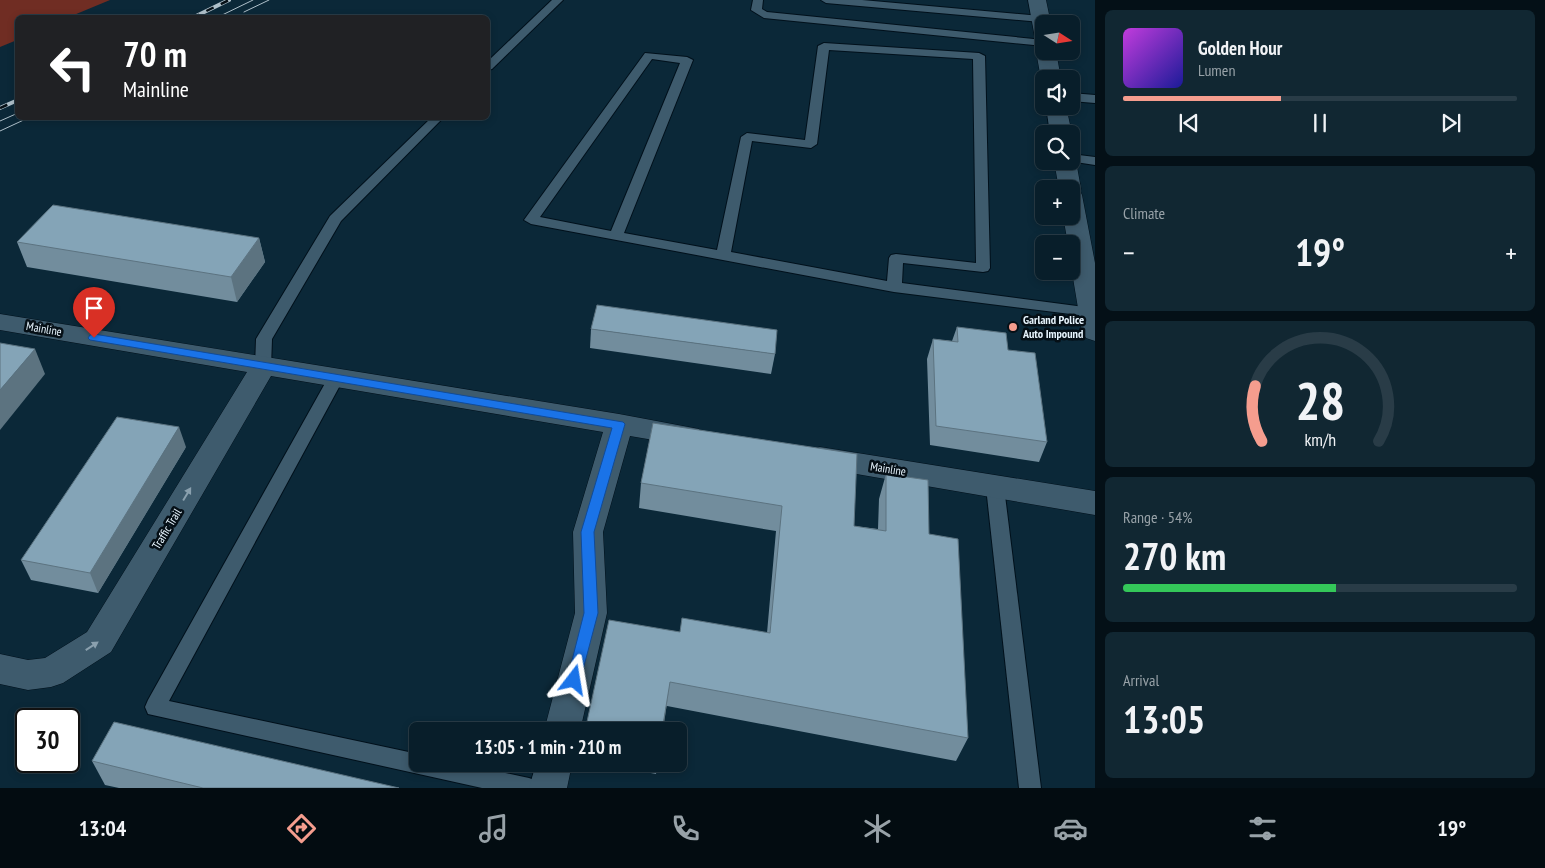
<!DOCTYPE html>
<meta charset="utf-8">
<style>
:root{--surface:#081e2a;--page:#112732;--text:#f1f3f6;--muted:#98a2a8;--line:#293c47;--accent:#f59d8e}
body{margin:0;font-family:"PT Sans Narrow",sans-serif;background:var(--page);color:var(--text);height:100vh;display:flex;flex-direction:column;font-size:19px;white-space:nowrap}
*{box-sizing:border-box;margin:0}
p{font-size:16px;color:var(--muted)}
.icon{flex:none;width:28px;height:28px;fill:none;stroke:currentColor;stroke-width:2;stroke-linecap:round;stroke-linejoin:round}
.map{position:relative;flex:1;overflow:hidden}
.side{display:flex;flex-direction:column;gap:10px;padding:10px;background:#041017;width:450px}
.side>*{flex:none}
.guide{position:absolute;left:15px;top:15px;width:475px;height:105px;border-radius:8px;box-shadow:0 2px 8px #0003,0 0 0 1px var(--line);background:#202124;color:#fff;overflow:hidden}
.needle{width:32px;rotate:102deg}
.controls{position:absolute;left:1035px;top:15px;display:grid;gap:10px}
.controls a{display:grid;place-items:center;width:45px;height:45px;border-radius:8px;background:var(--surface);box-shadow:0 2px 8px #0003,0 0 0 1px var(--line);font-size:25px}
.speed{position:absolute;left:15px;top:708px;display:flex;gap:10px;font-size:25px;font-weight:700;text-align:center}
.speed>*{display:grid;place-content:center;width:65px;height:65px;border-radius:50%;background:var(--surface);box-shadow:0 2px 8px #0003,0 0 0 1px var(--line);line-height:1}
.speed .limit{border:2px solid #111;border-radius:8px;background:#fff;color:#111}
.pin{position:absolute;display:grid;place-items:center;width:42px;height:42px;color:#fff;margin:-51px -21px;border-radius:50% 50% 50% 0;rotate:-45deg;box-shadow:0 0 5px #0007}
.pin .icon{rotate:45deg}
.me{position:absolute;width:55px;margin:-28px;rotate:14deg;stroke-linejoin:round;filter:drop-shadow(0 0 4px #0008)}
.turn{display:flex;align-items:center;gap:18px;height:105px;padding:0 25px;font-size:22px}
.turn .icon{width:65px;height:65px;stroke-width:2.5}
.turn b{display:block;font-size:35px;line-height:42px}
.big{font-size:38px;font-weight:600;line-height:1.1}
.side .tile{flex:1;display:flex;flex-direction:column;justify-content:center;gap:8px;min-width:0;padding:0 18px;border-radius:8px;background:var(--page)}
.side .dial{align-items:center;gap:0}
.dial svg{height:130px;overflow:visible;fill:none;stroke:var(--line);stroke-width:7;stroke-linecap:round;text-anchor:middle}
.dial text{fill:var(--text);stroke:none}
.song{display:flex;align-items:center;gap:15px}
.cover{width:60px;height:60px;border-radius:8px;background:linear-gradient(135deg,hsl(290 70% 55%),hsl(240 70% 35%))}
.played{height:5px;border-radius:2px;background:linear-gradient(90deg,var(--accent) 40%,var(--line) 40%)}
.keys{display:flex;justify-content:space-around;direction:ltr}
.heat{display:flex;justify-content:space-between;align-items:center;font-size:28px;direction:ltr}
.charge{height:8px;border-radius:4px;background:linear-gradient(90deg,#34c759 54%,var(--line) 0)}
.trip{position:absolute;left:409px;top:722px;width:278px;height:50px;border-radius:8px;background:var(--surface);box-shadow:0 2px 8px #0003,0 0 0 1px var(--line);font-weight:600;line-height:50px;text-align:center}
.tabs{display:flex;height:80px;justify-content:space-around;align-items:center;background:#030c11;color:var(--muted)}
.tabs .icon{width:35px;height:35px}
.tabs .selected{color:var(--accent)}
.tabs b{font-size:22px;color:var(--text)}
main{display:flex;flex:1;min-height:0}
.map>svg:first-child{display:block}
.green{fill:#702d23}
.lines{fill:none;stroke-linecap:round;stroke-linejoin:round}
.service-casing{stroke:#00101b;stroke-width:2}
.minor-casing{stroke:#00101b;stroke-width:1}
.tertiary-casing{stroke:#00101b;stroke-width:1}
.service{fill:#3e5b6d;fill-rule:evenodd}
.minor{fill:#3e5b6d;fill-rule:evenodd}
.tertiary{fill:#3e5b6d;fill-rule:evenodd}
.tram{stroke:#afc0ca;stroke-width:1}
.rail-casing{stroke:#afc0ca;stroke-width:4}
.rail{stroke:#050f16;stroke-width:2.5;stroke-dasharray:8;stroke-linecap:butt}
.wall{fill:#728d9d}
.shaded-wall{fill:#5c7380}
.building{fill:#84a4b7;stroke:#5c7380}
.oneway{fill:#8aa0ae}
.route{fill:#1a73e8;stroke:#114b97}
.poi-dot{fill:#f59d8e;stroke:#050f16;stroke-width:2}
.labels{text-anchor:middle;stroke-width:5;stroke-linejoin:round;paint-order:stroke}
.poi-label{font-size:12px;font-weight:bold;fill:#e7f4fd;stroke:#050f16;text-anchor:start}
.street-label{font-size:12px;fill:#e7f4fd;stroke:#050f16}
</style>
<main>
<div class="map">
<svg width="1095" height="788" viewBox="0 0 1095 788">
<rect width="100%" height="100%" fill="#0b2838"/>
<path class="green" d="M0,0H110L69,17L18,18L17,40L0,47Z"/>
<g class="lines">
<g class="service-casing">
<g id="service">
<path d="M552,0H563L492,69L488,70V61Z"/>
<path d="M753,0H763L762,9L767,12L1044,40V46L764,18L751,10Z"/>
<path d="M821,0H862L1041,16L1046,19L1041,22L826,3Z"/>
<path d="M824,43L979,53L985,56L990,268L988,271L983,272L903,263L902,283L1092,308L1095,309V317L894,292L531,224L524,220L645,53L687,57L693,60L624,233L717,250L741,137L747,133L805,140L818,46ZM829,50L973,59L976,263L896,254L891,255L889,258L887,281L731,252L752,141L811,148L817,144ZM652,59L680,63L611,231L540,217Z"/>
<path d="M1071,93L1095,95V103L1071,101Z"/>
<path d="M431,118H443L341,221L272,339L271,367L269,371L263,372L257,371L255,367L256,339L330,216Z"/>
<path d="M1071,154L1095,157V165L1069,161H1071Z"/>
<path d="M336,373L342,374L344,378L169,701L418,754V764H464L529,778L537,781L540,788H482L148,714L145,707L148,700L328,378L330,374Z"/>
<path d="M995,480L1001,482L1004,487L1041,788H1019L986,487L989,482Z"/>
</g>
</g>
<g class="minor-casing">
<g id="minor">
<path d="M0,314L619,414L699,429L703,436L699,443L689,446L630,436L603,532L607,613L580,731H544L575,613L573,532L603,432L271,376L111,652L63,683L51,687L28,690L0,684V654L28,660L45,658L87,632L247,372L0,330Z"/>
<path d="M820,447L1095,491V515L810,466L805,458L810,450Z"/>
<path d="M536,764H572L567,788H529Z"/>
</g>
</g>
<g class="tertiary-casing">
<g id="tertiary">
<path d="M1028,0H1046L1051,24H1044V44L1037,42L1035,38Z"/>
<path d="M1044,46V51H1056L1061,79H1044V83L1041,79L1036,51L1039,47Z"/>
<path d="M1046,106H1066L1072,134H1050Z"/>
<path d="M1071,156L1076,161L1081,189L1080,191L1082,195L1095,263V341L1086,338L1082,332L1071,266V244H1068L1063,216H1071V189H1059L1054,161H1071Z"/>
</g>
</g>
<use href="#service" class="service"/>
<use href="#minor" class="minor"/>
<use href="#tertiary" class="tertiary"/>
<g class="tram">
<path d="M244,12L269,0"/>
<path d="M216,18L253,0"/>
<path d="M0,121L18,113"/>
<path d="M0,131L28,118"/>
</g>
<g class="rail-casing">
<g id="rail">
<path d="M192,18L229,0"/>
<path d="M0,108L18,100"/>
</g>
</g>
<use href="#rail" class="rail"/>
</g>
<g class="wall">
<path d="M259,238L265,262L237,302L27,267L17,242Z"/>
<path d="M957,327L1008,350L1047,442L1039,462L930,445L927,359L933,339L952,341Z"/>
<path d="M591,329L775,354L771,374L590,348Z"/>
<path d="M653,423L854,526L878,529L879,499L886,474L929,534L968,738L956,761L667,706L585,731L680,632L767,633L776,531L639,508L641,483Z"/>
<path d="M186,447L98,593L31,580L21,560Z"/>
<path d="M92,761L399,788H119L105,785Z"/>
<path d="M604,764H657L656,774Z"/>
</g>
<g class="shaded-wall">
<path d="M259,238L265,262L237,302L231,277Z"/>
<path d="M35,349L45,374L0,430V390Z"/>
<path d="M179,427L186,447L98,593L90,573Z"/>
<path d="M670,682L663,731H662Z"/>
</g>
<g class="building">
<path d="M53,205L259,238L231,277L17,242Z"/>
<path d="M597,305L777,330L775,354L591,329Z"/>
<path d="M957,327L1006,333L1008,350L1035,353L1047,442L936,426L933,339L958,342Z"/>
<path d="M0,343L35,349L0,390Z"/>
<path d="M117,417L179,427L90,573L21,560Z"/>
<path d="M653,423L857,454L854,526L886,531V474L928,480L929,534L958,539L968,738L670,682L662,731H585L609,620L680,632L682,618L770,633L782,506L641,483Z"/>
<path d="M114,722L399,788H203L92,761Z"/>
</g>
<defs><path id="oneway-solid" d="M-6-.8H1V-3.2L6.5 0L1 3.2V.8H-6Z" transform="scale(1.25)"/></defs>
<g class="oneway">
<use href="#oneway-solid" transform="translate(187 494) rotate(-59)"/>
<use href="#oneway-solid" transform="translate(92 646) rotate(-33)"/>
</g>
<path class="route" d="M94,334L623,422L625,424L594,532L598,613L579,685L574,687L569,685L567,680L584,613L581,532L612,428L90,340L88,338L90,335Z"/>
<circle class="poi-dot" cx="1013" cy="327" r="5"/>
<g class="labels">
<g class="poi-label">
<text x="1023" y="324">Garland Police<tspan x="1023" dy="14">Auto Impound</tspan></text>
</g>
<g class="street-label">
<text transform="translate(44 329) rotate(10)" y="4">Mainline</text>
<text transform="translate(888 469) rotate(9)" y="4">Mainline</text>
<text transform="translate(167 529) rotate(-59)" y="4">Traffic Trail</text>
</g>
</g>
</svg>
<div class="controls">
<a><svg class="needle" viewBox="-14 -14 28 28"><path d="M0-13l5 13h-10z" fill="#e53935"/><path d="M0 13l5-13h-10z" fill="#98a2a8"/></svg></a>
<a><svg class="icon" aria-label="sound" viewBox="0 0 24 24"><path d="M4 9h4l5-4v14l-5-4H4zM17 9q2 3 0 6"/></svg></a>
<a><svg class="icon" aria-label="search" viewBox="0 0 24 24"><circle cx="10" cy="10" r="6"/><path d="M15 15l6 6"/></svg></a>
<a>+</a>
<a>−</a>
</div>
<div class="speed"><div class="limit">30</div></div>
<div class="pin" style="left:94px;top:338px;background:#d93025"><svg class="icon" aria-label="arrive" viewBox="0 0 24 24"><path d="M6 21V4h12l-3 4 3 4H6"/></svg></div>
<svg class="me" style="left:574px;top:680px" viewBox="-20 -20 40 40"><path d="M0-17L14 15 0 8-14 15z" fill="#1a73e8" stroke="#fff" stroke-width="4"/></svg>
<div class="trip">13:05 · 1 min · 210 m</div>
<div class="guide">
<div class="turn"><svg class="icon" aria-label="left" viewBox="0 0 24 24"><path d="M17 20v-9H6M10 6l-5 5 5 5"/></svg><div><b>70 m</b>Mainline</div></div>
</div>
</div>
<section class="side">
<div class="tile">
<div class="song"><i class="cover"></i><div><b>Golden Hour</b><p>Lumen</p></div></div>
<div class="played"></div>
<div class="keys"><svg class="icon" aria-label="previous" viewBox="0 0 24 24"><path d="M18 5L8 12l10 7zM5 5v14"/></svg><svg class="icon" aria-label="pause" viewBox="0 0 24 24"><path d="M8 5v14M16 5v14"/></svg><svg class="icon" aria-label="next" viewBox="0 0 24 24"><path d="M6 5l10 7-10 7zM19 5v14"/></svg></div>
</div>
<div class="tile"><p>Climate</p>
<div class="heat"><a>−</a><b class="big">19°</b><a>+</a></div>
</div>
<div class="tile dial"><svg viewBox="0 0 100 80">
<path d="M14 69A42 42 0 1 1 86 69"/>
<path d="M14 69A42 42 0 0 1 10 35" stroke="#f59d8e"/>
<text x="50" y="56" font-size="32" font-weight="700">28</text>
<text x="50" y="72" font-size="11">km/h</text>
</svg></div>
<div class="tile"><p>Range · 54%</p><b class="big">270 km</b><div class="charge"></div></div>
<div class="tile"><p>Arrival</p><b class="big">13:05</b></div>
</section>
</main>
<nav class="tabs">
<b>13:04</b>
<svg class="icon selected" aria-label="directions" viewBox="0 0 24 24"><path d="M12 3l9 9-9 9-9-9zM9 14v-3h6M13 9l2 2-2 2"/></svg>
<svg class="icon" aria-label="music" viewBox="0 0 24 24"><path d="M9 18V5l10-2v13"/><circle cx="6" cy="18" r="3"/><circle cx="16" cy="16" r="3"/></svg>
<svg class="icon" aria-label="phone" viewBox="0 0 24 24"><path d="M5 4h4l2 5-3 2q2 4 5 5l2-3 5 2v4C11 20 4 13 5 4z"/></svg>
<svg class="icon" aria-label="climate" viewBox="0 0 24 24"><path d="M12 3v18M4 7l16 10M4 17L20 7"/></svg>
<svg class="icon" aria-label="car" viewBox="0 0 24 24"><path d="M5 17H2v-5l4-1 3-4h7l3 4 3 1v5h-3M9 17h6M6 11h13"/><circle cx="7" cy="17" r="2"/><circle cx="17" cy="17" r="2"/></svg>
<svg class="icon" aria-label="filters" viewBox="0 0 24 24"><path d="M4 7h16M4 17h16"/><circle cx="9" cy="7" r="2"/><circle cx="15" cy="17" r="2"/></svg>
<b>19°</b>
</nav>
